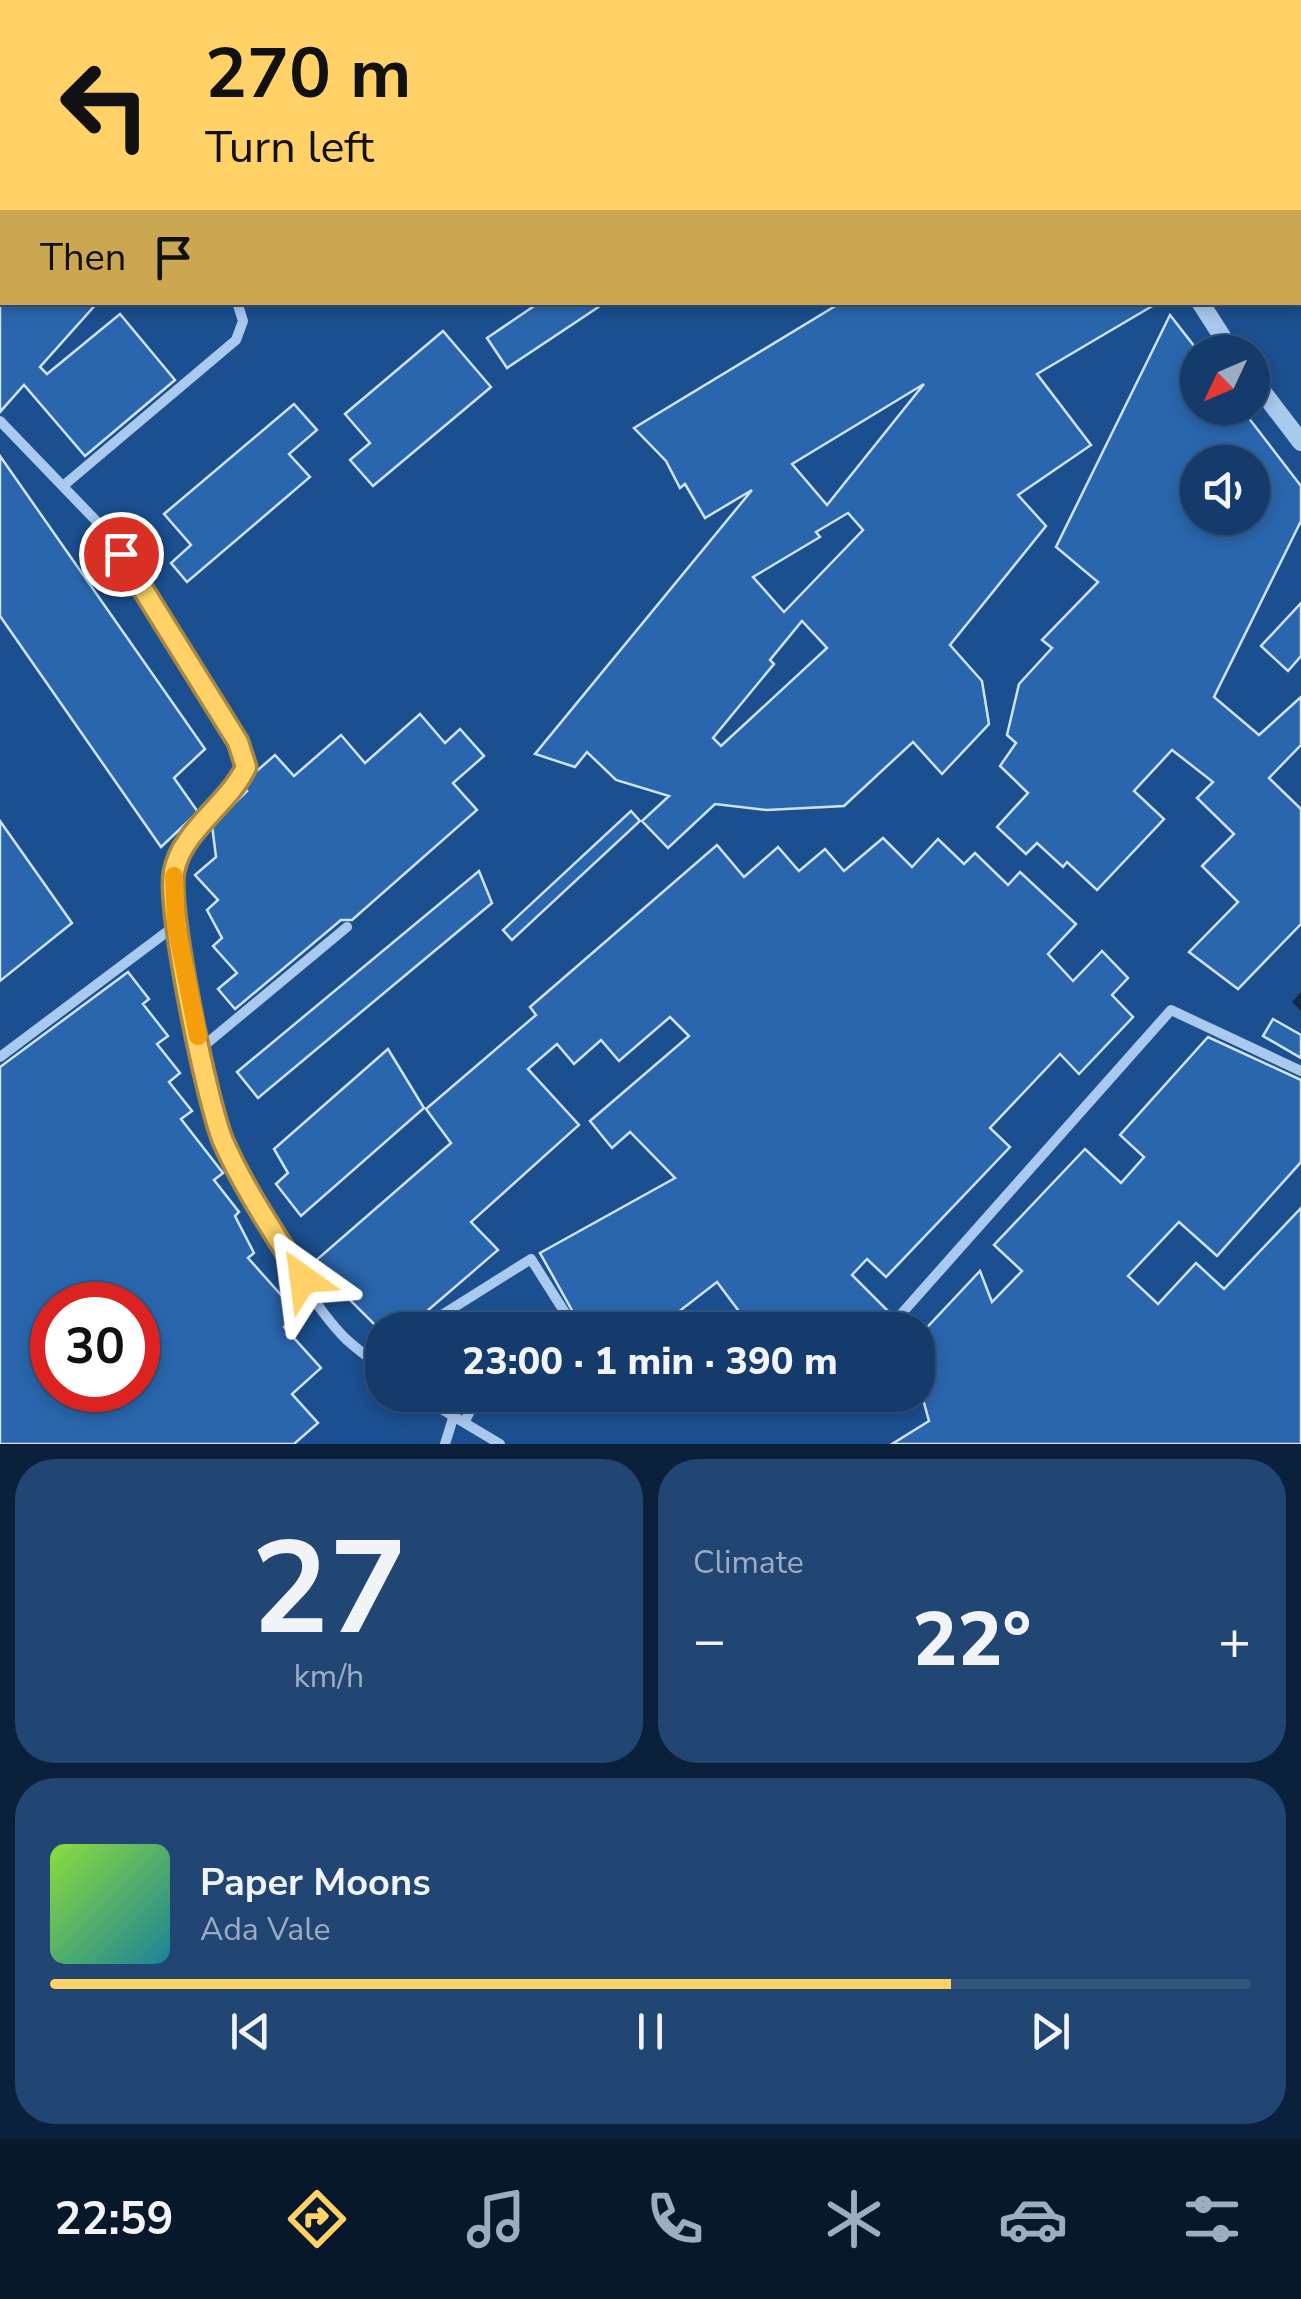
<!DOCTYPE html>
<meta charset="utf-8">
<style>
:root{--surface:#143b6b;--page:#214673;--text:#f1f3f6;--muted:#9dadc1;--line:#33557e;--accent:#ffd166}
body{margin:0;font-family:"Nunito Sans",sans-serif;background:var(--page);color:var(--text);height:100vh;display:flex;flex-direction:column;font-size:38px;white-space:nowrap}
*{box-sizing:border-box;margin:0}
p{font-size:32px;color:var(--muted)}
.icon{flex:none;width:55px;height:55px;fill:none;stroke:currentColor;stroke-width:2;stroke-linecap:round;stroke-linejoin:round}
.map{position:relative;height:1444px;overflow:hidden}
.panel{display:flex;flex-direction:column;gap:15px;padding:15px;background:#0b203b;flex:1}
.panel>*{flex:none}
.banner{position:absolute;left:0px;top:0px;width:1302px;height:305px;box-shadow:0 5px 15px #0003,0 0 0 2px var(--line);background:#ffd166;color:#111;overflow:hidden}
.needle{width:65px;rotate:226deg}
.fabs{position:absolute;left:1180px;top:335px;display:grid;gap:20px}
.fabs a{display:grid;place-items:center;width:90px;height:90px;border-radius:50%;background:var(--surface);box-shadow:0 5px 15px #0003,0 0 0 2px var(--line);font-size:50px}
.speed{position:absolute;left:30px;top:1282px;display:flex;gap:20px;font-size:50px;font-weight:700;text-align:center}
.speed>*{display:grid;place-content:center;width:130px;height:130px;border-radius:50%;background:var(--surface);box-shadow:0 5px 15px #0003,0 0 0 2px var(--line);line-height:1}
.speed .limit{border:15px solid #d22;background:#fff;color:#111}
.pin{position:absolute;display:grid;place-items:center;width:85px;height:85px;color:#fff;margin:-42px;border:5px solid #fff;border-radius:50%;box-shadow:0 2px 10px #0007}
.me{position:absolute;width:110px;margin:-55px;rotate:329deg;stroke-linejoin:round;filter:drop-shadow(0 0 8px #0008)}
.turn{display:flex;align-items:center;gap:35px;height:210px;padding:0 40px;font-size:45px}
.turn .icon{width:130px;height:130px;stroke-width:2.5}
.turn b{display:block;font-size:70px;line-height:85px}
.then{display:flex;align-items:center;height:95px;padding:0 40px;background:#0003;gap:20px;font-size:38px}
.big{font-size:75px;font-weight:800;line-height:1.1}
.panel .card{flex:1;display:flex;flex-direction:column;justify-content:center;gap:15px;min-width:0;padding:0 35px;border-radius:40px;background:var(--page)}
.panel .dial{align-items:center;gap:0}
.dial b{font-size:130px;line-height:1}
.song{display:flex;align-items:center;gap:30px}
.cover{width:120px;height:120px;border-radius:15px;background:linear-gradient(135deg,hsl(90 70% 55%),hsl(190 70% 35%))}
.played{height:10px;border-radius:5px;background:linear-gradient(90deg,var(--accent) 75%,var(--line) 75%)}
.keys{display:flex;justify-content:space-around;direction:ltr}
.heat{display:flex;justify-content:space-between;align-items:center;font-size:55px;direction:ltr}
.panel .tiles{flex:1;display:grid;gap:15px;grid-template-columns:1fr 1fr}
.card:last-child{grid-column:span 2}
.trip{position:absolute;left:365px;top:1312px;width:570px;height:100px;border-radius:40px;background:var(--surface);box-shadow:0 5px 15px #0003,0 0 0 2px var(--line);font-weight:800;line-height:100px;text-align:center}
.menu{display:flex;height:160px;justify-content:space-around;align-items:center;background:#08182b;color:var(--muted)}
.menu .icon{width:70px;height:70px}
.menu .selected{color:var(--accent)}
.menu b{font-size:45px;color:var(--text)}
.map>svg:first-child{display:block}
.shadow{fill:#0007;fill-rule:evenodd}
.building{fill:#2a66ad;stroke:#cfe3fa;stroke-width:2.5;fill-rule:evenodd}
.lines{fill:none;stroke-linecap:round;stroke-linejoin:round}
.minor{stroke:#a9c9ee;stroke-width:10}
.tertiary{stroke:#a9c9ee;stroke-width:18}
.route-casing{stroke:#a68842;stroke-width:25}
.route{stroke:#ffd166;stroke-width:18}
.slow{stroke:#f59e0b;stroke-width:18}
</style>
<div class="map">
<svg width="1301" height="1444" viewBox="0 0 1301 1444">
<rect width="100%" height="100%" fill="#1b4f8f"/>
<g class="shadow">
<path d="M103,0H307L311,2H101Z"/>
<path d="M405,0H522L524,2H400Z"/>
<path d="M1060,0H1247L1249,2H1057Z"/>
<path d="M1300,70L1301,71L1300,253Z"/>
<path d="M2,193V302H99L39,369L47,378L120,317L174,382L87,455L27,383L5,408L0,403Z"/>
<path d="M545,302H608L509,367L490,338Z"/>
<path d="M1140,302L1146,311L1035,376L1090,447L1017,496L1045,528L949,648L982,684L988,725L945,773L916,741L845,806L770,809L717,803L670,847L646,821L673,796L589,751L576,767L538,754L755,489L708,517L688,484L682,486L668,460ZM928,383L827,508L790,465ZM850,513L866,531L784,615L751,579L818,538L815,534ZM804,619L830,648L721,750L712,741L773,667L769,662Z"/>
<path d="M443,334L489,389L375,485L354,460L373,444Z"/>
<path d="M294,407L316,432L288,456L308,479L189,581L174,563L195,546Z"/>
<path d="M1198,408H1238L1301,489V522L1213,700L1259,738L1301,697V745L1268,780L1301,812V925L1240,988L1193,952L1242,902L1237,834L1216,782L1174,749L1133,793L1163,821L1099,889L1070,861L1065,866L1039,842L1028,853L1001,827L1032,793L1020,743L1056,648L1101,582ZM1198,462H1252V518H1198Z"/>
<path d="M0,459L204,751L174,780L197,814L164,846L0,612Z"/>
<path d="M460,732L483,758L452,785L476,812L353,920H343L237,1008L222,990L240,974L225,939L221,901L294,780L445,746Z"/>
<path d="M630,814L639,823L515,939L506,930Z"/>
<path d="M0,825L71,925L1,981L0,980Z"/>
<path d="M965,868L1074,925L1046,956L1074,984L1102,954L1127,980L1111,998L1132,1019L1081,1073L1062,1053L989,1130L1009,1149L888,1276L869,1258L850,1278L886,1312L869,1330H756L719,1281L656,1330H583L680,1178L632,1131L615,1146L593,1122L693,1036L673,1016L622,1060L604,1039L576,1063L559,1043L527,1071L578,1128L470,1225L497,1253L406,1330L382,1331L317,1263L454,1143L429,1110L744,880Z"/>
<path d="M479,875L491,905L261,1097L241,1073Z"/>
<path d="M128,975L148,1001L142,1006L166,1038L156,1046L179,1075L168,1084L191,1113L180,1121L221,1175L213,1182L238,1214L234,1217L254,1254L247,1260L297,1316L283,1329L320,1371L291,1396L317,1425L296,1444H0V1071ZM52,1305H138V1390H52Z"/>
<path d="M1301,992V1011L1292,1002Z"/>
<path d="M388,1052L423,1110L304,1215L279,1184Z"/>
<path d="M1301,1082V1163L1219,1254L1181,1221L1127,1279L1158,1308L1224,1293L1301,1212V1444H897L932,1422L918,1372V1341L981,1274L992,1306L1121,1187Z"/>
</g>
<g class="building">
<path d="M0,302H98L40,367L47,374L120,314L175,380L85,456L24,385L0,412Z"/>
<path d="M540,302H606L507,368L487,338Z"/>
<path d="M842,302H1159L1037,374L1091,445L1018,495L1046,526L950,645L982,681L989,724L942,774L913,742L844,806L767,810L715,804L668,848L642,821L669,796L616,780L587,752L575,767L535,754L752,490L705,518L685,484L680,488L666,461L634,428ZM924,384L827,505L792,464ZM848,513L863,530L784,612L753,577L820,537L816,532ZM802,621L827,648L721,746L713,738L774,664L770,660Z"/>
<path d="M1170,315L1198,351V408H1241L1301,486V521L1214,697L1259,735L1301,697V745L1269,778L1301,809V924L1238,989L1189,952L1238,902L1202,866L1234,834L1197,798L1213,782L1172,750L1134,791L1164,819L1097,890L1067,862L1063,867L1037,843L1026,854L997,827L1028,793L1000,766L1016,743L1007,735L1019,684L1052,648L1042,640L1098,582L1056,547ZM1198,462H1252V518H1198Z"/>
<path d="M443,331L491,387L373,486L350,460L370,443L345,414Z"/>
<path d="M294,404L317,430L289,454L310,477L187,582L171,563L191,545L164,514Z"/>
<path d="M0,456L205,749L174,778L198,812L161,847L0,616Z"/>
<path d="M1301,603V656L1288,671L1261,646Z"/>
<path d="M420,714L445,743L460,729L484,756L453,783L477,810L352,920H341L235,1009L218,989L237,973L213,946L222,938L207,910L218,900L195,875L216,857L212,825L247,791L244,787L251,776L275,755L294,776L341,735L365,763Z"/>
<path d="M631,811L640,821L512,940L503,930Z"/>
<path d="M0,821L72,923L0,981Z"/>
<path d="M883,838L912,867L938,839L964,864L975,853L1008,885L1020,872L1076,924L1048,954L1073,981L1102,951L1128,978L1112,995L1133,1017L1079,1074L1060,1054L990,1128L1010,1147L886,1277L867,1259L852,1275L887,1310L868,1330H753L717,1282L655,1330H583L540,1253L675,1178L630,1132L612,1148L590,1121L689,1036L670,1017L619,1061L601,1040L574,1064L557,1044L528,1069L579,1125L471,1222L498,1250L405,1330H380L313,1263L451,1143L426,1109L536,1015L530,1007L717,845L744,877L778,847L799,871L825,849L844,871Z"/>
<path d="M479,871L492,903L258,1098L237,1072Z"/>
<path d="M128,972L149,999L143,1004L168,1036L157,1044L180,1073L169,1082L192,1111L181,1119L223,1173L214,1180L239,1212L235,1216L254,1253L248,1258L298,1314L284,1327L321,1368L292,1394L318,1423L294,1444H0V1067ZM52,1305H138V1390H52Z"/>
<path d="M1273,1019L1301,1035V1058L1263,1036Z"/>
<path d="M1208,1037L1301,1080V1162L1217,1256L1179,1222L1128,1276L1158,1304L1196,1263L1224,1289L1301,1208V1444H892L929,1421L918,1381V1337L980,1271L992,1302L1022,1271L994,1245L1085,1149L1121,1183L1144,1157L1120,1135Z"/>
<path d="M388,1049L424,1108L301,1216L276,1184L288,1173L274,1149Z"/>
</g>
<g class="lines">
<g class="minor">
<path d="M330,0L331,2"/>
<path d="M0,116L2,113"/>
<path d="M0,421L103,528L238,742L246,767C229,804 182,831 174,872C167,908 181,950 188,985C198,1035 203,1093 223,1140C242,1188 311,1306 347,1340C358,1350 371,1359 382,1368"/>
<path d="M63,486L236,340L243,321L237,302"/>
<path d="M200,1049L347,927"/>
<path d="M0,1057L176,925"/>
<path d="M418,1330L531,1259L574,1327L569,1330"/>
<path d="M887,1330L1171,1010L1301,1071"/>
<path d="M418,1395L500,1444"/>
<path d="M465,1421L478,1395"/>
<path d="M445,1444L454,1415"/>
</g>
<g class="tertiary">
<path d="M974,0L976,2"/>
<path d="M1200,302L1232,352"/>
<path d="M1252,378L1301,442"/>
</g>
</g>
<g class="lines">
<g class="route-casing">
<path id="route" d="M121,554L238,742L246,767C229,804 181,831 174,872C167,910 207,1102 223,1141C244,1189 275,1234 303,1279"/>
</g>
<use href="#route" class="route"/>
<path class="slow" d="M174,876L176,925L198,1036"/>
</g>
</svg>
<div class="fabs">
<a><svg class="needle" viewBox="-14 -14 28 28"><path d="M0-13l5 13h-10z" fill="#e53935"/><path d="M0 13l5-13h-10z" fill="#9dadc1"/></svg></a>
<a><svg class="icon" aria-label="sound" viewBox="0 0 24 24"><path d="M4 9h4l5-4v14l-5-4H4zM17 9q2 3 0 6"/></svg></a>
</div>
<div class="speed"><div class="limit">30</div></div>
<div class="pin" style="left:121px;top:554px;background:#d93025"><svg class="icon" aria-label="arrive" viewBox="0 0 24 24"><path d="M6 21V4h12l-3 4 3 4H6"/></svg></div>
<svg class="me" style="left:303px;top:1279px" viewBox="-20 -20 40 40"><path d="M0-17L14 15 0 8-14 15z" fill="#ffd166" stroke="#fff" stroke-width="4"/></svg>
<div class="trip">23:00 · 1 min · 390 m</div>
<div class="banner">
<div class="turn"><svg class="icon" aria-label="left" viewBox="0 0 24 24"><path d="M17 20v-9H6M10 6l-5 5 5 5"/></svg><div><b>270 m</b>Turn left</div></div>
<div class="then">Then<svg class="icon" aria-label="arrive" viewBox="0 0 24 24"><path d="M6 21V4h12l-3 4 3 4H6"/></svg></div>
</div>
</div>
<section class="panel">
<div class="tiles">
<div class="card dial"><b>27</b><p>km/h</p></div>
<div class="card"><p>Climate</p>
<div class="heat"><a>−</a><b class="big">22°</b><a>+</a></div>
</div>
<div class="card">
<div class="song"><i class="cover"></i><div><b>Paper Moons</b><p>Ada Vale</p></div></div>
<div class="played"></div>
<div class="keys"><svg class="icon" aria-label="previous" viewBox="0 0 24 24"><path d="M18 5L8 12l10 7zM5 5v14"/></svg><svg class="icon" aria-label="pause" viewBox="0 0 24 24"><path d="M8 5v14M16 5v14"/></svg><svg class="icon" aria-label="next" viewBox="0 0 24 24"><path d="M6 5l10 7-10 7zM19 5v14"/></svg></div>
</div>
</div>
</section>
<nav class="menu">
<b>22:59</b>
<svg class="icon selected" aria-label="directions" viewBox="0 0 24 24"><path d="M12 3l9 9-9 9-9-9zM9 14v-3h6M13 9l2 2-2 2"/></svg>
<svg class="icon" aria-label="music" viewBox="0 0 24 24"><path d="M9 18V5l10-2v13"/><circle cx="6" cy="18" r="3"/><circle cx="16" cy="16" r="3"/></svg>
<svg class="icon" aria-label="phone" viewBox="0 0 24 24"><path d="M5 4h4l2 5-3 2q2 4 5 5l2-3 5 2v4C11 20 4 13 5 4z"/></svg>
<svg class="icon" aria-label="climate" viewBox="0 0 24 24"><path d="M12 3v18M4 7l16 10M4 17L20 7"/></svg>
<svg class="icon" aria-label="car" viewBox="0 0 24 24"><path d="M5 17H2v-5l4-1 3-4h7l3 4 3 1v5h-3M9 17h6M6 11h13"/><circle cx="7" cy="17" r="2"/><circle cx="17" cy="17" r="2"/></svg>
<svg class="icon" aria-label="filters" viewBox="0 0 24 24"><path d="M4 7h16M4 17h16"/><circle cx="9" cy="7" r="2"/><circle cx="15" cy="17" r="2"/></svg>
</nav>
